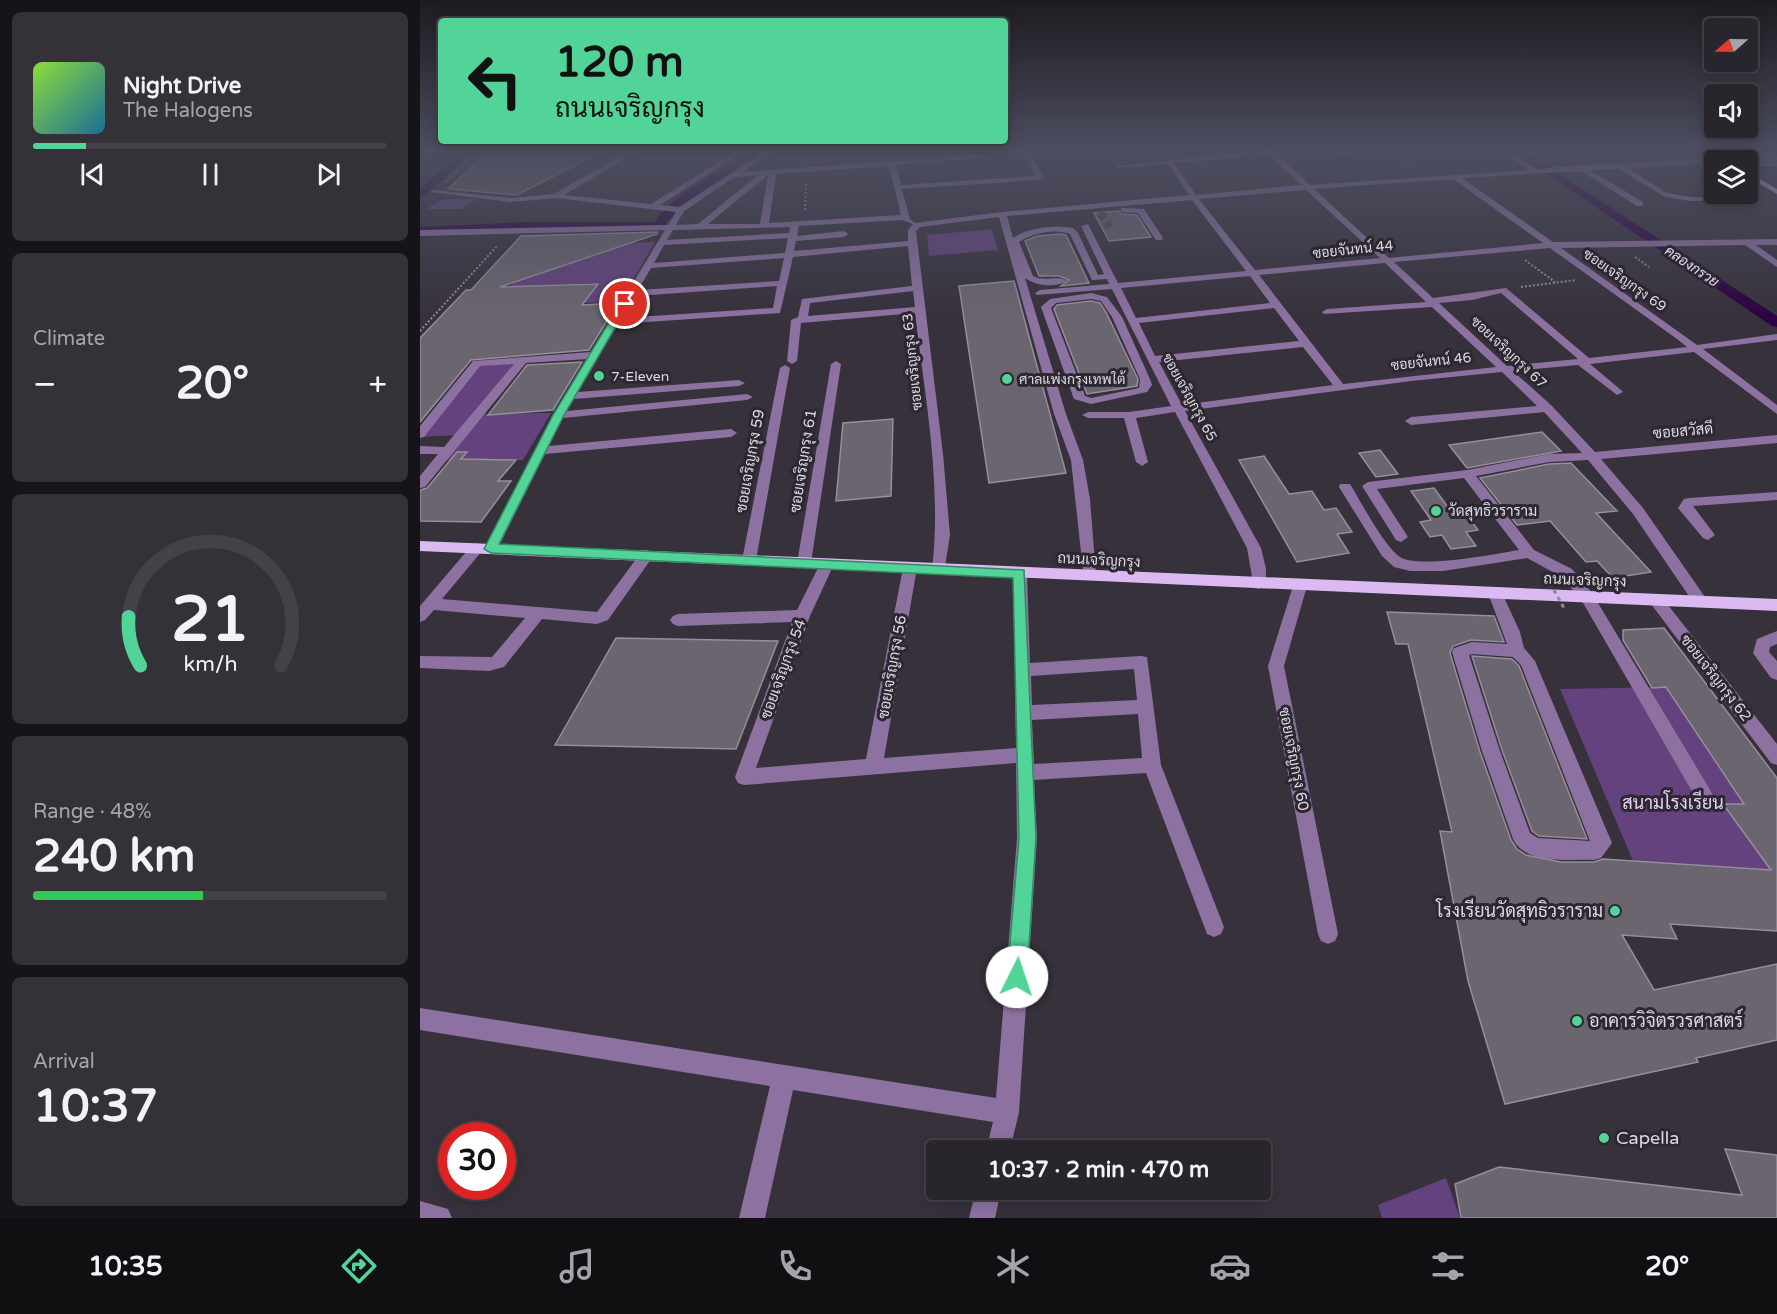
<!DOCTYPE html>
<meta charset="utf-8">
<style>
:root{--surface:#28252c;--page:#343138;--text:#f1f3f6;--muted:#a5a5a9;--line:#444248;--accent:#52d397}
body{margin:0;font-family:"Varela Round",Sarabun,sans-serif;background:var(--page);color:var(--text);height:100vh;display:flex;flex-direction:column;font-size:22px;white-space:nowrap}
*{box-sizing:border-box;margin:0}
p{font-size:20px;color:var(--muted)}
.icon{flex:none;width:33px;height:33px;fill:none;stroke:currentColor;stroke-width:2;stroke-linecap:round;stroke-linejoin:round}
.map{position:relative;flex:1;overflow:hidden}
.panel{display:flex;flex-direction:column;gap:12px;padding:12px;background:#161418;width:420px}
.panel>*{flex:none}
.banner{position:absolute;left:18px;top:18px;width:570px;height:126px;border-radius:6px;box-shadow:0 3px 15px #0003,0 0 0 2px var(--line);background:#52d397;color:#111;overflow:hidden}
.needle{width:39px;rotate:250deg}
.buttons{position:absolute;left:1284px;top:18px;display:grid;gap:12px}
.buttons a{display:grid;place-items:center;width:54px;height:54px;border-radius:6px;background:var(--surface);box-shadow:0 3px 15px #0003,0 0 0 2px var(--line);font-size:30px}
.speed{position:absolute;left:18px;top:1122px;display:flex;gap:12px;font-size:30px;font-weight:700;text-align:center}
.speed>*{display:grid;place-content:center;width:78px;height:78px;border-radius:50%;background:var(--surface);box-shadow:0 3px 15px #0003,0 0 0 2px var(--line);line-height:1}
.speed .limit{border:9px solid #d22;background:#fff;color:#111}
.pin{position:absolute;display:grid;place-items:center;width:51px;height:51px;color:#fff;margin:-26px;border:3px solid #fff;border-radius:50%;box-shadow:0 2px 6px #0007}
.me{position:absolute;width:66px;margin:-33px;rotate:4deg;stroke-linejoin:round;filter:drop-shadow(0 0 4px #0008)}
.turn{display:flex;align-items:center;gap:21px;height:126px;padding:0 18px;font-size:27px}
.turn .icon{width:78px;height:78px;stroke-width:2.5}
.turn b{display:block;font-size:42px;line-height:51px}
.big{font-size:45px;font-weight:800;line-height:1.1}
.panel .widget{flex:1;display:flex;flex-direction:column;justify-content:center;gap:9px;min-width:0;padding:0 21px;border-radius:9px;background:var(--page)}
.panel .dial{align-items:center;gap:0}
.dial svg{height:156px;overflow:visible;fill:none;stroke:var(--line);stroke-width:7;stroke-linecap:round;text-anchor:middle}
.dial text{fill:var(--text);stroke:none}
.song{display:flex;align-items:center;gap:18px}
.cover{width:72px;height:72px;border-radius:9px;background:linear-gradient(135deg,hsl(90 70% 55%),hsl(200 70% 35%))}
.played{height:6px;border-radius:3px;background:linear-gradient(90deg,var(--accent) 15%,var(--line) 15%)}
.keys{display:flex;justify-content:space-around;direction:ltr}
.heat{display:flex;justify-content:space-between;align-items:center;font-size:33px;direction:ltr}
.charge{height:9px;border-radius:4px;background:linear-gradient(90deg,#34c759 48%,var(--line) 0)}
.trip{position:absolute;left:506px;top:1140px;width:345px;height:60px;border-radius:6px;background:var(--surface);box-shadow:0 3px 15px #0003,0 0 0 2px var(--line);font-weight:800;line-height:60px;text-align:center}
.menu{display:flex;height:96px;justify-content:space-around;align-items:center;background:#100f12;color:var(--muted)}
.menu .icon{width:42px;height:42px}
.menu .selected{color:var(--accent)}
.menu b{font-size:27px;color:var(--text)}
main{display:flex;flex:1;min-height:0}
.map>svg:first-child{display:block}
.green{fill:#64427d}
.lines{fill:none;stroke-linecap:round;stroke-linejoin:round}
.canal{fill:#2b0241;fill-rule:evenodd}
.building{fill:#6b6570;stroke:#958e9b;stroke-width:1.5}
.minor-tunnel{stroke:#4f4a54;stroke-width:8;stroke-dasharray:8 4;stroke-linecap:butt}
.path{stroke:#908c94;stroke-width:2;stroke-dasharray:2 2;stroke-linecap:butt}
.minor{fill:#8d72a1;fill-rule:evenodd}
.major{fill:#dbbaf4;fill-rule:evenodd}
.path-bridge{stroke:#908c94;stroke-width:3;stroke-dasharray:4 4;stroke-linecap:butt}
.route{fill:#52d397;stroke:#358962;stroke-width:1.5}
.poi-dot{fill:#52d397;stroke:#2c2731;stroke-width:2}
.labels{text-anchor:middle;stroke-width:6;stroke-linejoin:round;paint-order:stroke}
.far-street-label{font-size:14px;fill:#ddd9e0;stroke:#2c2731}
.far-water-label{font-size:14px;font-style:italic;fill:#e9d4fa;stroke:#2c2731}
.far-poi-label{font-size:14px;fill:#ddd9e0;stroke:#2c2731;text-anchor:start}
.street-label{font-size:15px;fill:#ddd9e0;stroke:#2c2731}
.poi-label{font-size:15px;fill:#ddd9e0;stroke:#2c2731;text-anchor:start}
.near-park-label{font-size:18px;fill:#e4cff5;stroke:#2c2731}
.near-poi-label{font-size:18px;fill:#ddd9e0;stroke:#2c2731;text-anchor:start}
</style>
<main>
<section class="panel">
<div class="widget">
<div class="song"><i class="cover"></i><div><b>Night Drive</b><p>The Halogens</p></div></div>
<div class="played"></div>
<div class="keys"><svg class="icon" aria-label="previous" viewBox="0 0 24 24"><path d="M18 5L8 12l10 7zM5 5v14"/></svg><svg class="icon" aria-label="pause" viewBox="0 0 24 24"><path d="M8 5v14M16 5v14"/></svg><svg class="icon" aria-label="next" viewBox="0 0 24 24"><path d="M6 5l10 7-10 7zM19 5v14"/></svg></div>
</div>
<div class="widget"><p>Climate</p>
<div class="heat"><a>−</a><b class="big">20°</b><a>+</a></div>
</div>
<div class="widget dial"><svg viewBox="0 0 100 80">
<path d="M14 69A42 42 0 1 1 86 69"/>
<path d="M14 69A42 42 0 0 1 8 44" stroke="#52d397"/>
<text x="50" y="56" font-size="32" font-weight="700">21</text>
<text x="50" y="72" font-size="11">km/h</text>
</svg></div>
<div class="widget"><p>Range · 48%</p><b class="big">240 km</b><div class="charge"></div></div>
<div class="widget"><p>Arrival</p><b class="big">10:37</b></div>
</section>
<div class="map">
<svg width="1357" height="1218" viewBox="0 0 1357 1218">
<rect width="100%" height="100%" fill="#36313b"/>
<g class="green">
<path d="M22,199H56L42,209H7Z"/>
<path d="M572,229L578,250L509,256L507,235Z"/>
<path d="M235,242L200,302L161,303L175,283L90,287L120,246Z"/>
<path d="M95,363L38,435L1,437L58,365Z"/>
<path d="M131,413L103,460H26L62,414Z"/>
<path d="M1246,687L1357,851V874L1213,861L1140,689Z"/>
<path d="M1026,1178L1040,1218H962L958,1205Z"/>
</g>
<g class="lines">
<g class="canal">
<path d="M45,150H56L4,196L0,197V188Z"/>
<path d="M335,150H347L273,199L248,220L242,229L106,230L0,235V227L106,222H234C258,190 302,171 335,150Z"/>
<path d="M1091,150H1103L1357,316V327L1352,326Z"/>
</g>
</g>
<g class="building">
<path d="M75,150H185L97,195L28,189L66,154Z"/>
<path d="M1309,150H1342L1357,156V160H1327Z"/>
<path d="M699,211L701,214L717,215L731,237L689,241L674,213Z"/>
<path d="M237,232V234L80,287L178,284L162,305L198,303L169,350L51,360L0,422V338L46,290H51L101,236Z"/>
<path d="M640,234L646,235L669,283L641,286L649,280L639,276H619L605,241L617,236Z"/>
<path d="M594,281L646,473L569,483L539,286Z"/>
<path d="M671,301L680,303L686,312L718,379L717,386L667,394L634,309L637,305Z"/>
<path d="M162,362L133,410L68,415L107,365Z"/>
<path d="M473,419L471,496L416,501L423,423Z"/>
<path d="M1122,432L1141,451L1047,468L1029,445Z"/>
<path d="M960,450L978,474L956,477L939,453Z"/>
<path d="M37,452H47L41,459L96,460L78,481H91L61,522L0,521V490L7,488Z"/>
<path d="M844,456L869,494L892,491L904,510L916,508L932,532L917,534L929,553L877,562L819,460Z"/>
<path d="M1151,463L1197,511L1176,513L1231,572L1193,578L1177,561L1166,562L1130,521L1097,525L1060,478L1129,464Z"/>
<path d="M1014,488L1035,517L1047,515L1058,530L1046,532L1056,546L1031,549L1022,535L1010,537L1000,522L1011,520L991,491Z"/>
<path d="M967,612L1074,616L1084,642L1051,640L1033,646L1030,653L1060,752L1091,840L1097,849L1106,855L1141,862H1174L1183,859L1351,870L1303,804H1324L1246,687L1232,688L1203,640V630L1244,628L1357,778V931L1250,924L1257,939L1202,935L1234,990L1357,964V1040L1276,1058L1278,1062L1085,1104L1048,981L1020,831L1032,832L988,644H976Z"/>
<path d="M196,638L358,641L316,749L135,745Z"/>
<path d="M1052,656L1092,659L1099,666L1167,839L1119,836L1112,831L1082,750Z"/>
<path d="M1305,1149L1357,1155V1218H1041L1035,1184L1079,1167L1322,1195Z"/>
</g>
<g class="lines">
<path class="minor-tunnel" d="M680,212L690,227"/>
<g class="path">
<path d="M981,157L994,167"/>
<path d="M25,182L59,150"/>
<path d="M385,210L386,182"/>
<path d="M1215,257L1229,267"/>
<path d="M1105,260L1135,282"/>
<path d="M1101,287L1156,280"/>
<path d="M0,331L78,245"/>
</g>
<g class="minor">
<path d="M211,150H219L144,195L231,204L318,150H326L240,205L259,207L347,150H354L323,172L568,154L570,157L476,165L481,185L615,176L602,150H608L624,178L620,180L482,189L490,219L495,223L582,212L769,195L748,164L699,168L695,166L845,150H887L857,154L890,185L1108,170L1083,150H1090L1116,169L1160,165L1307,158V160H1294V163L1208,168L1247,193L1271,197H1315L1316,199L1312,201H1271L1245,197L1199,169L1170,170L1223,202V206H1217L1161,171L1042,178L1133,242L1357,239V245H1336L1357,260V267L1325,245L1141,248L1277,345L1357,334V340L1283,349L1357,405V414L1274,352L1170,364L1201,390L1203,392L1197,395L1158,365L1093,371L1132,406L1175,452L1357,435V443L1181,459L1223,508L1285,597L1287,601L1285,605H1275L1213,514L1168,460L1129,462L1056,476L1114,550L1152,569L1172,593L1289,788L1292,794L1289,800L1283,802L1277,800L1162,601L1142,577L1107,558L1023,571H990L974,567L962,556L919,487L920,484H930C941,502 964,546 980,557C998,569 1076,554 1099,550L1044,478L957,489L988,537L981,542L976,540L942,486L948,482L1047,470L1129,454L1162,453L1124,412L991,425L985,421L991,417L1117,406L1082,372L991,381L765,411L841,548L846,569V584L839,589L834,588L827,548L755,412L716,418L728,462L722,466L716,462L704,418H668L662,415L668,412H709L751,406L692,289L617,295L615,293L620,290L689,284L687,279L672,280L650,234C636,228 612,233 599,242L613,276C624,282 637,275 647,281C635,288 616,286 605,278L646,414L663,460L670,499L676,576L674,580H664L651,460L634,414L579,217L500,227L496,231L523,454L530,535L524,573L519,574L512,569C522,485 505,396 495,313L381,323L377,361L372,364L367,361L371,320L378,317L382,299L492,286L488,246L373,257L360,313L198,324L158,392L319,380L325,383L319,386L154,399L147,411L327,394L333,397L327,400L143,418L129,446L311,429L317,433L311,437L125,454L76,552H66L64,549C98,484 130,420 167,359L106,363L5,487L0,488V476L18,454H0V446L24,447L94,364L60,366L4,437L0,438V426L53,361L171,352L245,230L0,236V230L248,225L256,212L136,198L91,202L10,192L14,190L91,198L134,194ZM849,155L882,185L776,195L754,163ZM469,166L481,215L349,223L356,174ZM338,175L278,224L256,225L264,211L315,177ZM348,175L340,224H288ZM1033,179L1123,243L969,258L894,189ZM886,190L960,258L835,270L779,199ZM772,200L826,271L698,283L668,224L661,226L684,274L678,275L658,233L653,228C634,225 609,227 593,238L587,216ZM482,220L493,224L488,230V241L374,251L376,241L424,237L428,234L424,231L377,236L379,226ZM370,227L369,233L247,240L253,230ZM368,238L365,253L234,263L244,245ZM1130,248L1257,339L1267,347L1169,358L1086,288L1013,298L974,262ZM364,258L359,281L218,290L231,268ZM965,263L1006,302L907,309L902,312L904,314L1012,307L1076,367L923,384L839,275ZM830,276L850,303L716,318L701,288ZM357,286L353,308L202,318L215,296ZM493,291L495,307L388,316L390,303ZM1081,293L1158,359L1087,366L1019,303L1052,300ZM854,308L879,341L735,356L719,323ZM883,347L913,385L762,405L739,362Z"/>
<path d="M912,150L922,152L973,150L920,156Z"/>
<rect x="1328" y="162" width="29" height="4"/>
<path d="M701,208L724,209L743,238L742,240H736L718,213L701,212Z"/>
<path d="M671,293L687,297L702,317L730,379L732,385L727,392L671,404L654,399L621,307L630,299ZM671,299L681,301L692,317L720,379L719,388L671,398L665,396L631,308L636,303Z"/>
<path d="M416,361L421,364L391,563L384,568L377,563L411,364Z"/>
<path d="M365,365L370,368L336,560L329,565L322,560L360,368Z"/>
<path d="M1357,492V500L1273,506L1295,535L1288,540L1283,538L1258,508L1264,499L1269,498Z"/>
<path d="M57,543L62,545L64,548L62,551L22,599L177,612L222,551L227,550L234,555L188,620L177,624L122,619L84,667L69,671L0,668V656L72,657L105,618L14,610L5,620L0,622V606L52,545Z"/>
<path d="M407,559L414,564L390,616L336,768L446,759L483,568L490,563L497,568L464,758L596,748L593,573L600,568L605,569L607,573L610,663L721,656L727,657L741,765L804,927L801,934L794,937L787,934L726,773L614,780L617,838L599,1112L590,1150H566L573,1122L373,1090L345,1218H319L350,1086L0,1030V1008L576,1098L597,838L596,763L324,785L318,783L315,777L372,622L258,626L253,624L250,620L253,616L258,614L377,610L400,564ZM714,669L717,700L612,705L611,676ZM718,714L722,758L614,764L612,720Z"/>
<path d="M880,581L887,586L864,666L918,934L915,941L908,944L901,941L898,934L848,666L873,586Z"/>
<path d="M1075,588L1080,589L1082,593L1100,632L1104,648L1115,661L1192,843L1181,858L1174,860C1151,859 1105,865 1093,839L1062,751L1032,652L1034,648L1052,642L1087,644L1068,593L1070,589ZM1052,654L1093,657L1101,665L1170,841L1118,838L1110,833L1080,751L1049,655Z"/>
<path d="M1236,594L1241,596L1357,744V765L1351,763L1231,604L1229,600L1231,596Z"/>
<path d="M1357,631V644L1350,647L1349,652L1357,661V680L1351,678L1333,653L1337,639Z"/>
<path d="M556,1190H581L575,1218H549Z"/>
<path d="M0,1201L28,1209L32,1218H0Z"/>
</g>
<g class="major">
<path d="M1296,150H1304L1321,160H1313Z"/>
<path d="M1328,172L1357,189V194L1328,177Z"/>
<path d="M0,541L1357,599V611L0,551Z"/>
</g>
<path class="path-bridge" d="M1130,583L1144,608"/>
</g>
<linearGradient id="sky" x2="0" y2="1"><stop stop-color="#1e1b20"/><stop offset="0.47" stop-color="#4c4e60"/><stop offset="1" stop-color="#4c4e60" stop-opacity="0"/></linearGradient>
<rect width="1357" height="320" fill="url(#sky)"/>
<path class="route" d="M205,301L209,304L144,415L79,544L604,570L616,838L607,977L604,984L597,987L590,984L587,977L599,838L593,578L71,553L64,549L133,415L200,304Z"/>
<g class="poi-dot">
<circle cx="179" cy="376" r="6"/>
<circle cx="587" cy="379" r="6"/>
<circle cx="1016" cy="511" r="6"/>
<circle cx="1195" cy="911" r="6"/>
<circle cx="1157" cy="1021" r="6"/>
<circle cx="1184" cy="1138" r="6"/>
</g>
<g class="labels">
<g class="far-street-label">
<text transform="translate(933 249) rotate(-6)" y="5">ซอยจันทน์ 44</text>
<text transform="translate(1205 280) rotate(35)" y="5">ซอยเจริญกรุง 69</text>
<text transform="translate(1089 352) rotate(43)" y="5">ซอยเจริญกรุง 67</text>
<text transform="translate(1011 361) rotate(-6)" y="5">ซอยจันทน์ 46</text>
<text transform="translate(492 362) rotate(-96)" y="5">ซอยเจริญกรุง 63</text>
<text transform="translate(770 397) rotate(61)" y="5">ซอยเจริญกรุง 65</text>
</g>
<g class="far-water-label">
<text transform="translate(1272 266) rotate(34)" y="5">คลองกรวย</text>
</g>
<g class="far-poi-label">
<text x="191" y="381">7-Eleven</text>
<text x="599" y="384">ศาลแพ่งกรุงเทพใต้</text>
</g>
<g class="street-label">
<text transform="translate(1263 431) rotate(-5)" y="5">ซอยสวัสดี</text>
<text transform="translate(330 461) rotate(-80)" y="5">ซอยเจริญกรุง 59</text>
<text transform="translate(383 461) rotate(-81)" y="5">ซอยเจริญกรุง 61</text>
<text transform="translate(679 560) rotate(3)" y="5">ถนนเจริญกรุง</text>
<text transform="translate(1165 580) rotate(2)" y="5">ถนนเจริญกรุง</text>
<text transform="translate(472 667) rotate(-80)" y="5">ซอยเจริญกรุง 56</text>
<text transform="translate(363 669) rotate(-70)" y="5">ซอยเจริญกรุง 54</text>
<text transform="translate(1296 678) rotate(52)" y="5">ซอยเจริญกรุง 62</text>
<text transform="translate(874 759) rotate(79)" y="5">ซอยเจริญกรุง 60</text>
</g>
<g class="poi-label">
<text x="1028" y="516">วัดสุทธิวราราม</text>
</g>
<g class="near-park-label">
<text x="1253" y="809">สนามโรงเรียน</text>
</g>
<g class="near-poi-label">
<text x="1183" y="917" text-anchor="end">โรงเรียนวัดสุทธิวราราม</text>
<text x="1169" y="1027">อาคารวิจิตรวรศาสตร์</text>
<text x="1196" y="1144">Capella</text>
</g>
</g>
</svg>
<div class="buttons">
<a><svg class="needle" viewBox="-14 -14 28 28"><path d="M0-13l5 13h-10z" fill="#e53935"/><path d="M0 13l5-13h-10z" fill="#a5a5a9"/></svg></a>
<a><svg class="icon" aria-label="sound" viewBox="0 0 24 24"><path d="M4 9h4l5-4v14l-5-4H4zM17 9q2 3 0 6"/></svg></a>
<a><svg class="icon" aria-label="layers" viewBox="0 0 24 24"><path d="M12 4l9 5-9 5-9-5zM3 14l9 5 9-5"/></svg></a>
</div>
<div class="speed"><div class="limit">30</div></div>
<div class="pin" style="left:205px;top:304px;background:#d93025"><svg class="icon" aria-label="arrive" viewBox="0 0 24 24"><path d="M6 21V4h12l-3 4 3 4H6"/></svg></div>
<svg class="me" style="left:597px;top:977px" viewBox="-20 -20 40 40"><circle r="19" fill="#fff"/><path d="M0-13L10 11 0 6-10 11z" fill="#52d397"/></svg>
<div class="trip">10:37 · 2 min · 470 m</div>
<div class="banner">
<div class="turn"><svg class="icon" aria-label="left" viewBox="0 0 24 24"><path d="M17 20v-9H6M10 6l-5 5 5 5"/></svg><div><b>120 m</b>ถนนเจริญกรุง</div></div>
</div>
</div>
</main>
<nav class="menu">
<b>10:35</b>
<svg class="icon selected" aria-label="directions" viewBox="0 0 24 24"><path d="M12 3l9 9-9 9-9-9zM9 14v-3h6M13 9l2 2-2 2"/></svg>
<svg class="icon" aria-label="music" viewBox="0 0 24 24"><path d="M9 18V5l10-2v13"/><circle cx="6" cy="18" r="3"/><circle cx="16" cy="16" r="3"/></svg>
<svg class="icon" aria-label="phone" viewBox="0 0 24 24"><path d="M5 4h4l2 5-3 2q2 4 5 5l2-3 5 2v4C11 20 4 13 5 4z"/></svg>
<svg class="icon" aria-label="climate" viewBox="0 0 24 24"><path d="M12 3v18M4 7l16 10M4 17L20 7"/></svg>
<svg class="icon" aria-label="car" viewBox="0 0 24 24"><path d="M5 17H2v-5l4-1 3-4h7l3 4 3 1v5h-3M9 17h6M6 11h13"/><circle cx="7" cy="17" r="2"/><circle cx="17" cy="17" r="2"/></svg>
<svg class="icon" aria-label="filters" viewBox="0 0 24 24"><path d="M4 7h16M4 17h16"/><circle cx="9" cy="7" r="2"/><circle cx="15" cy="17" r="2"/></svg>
<b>20°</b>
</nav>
